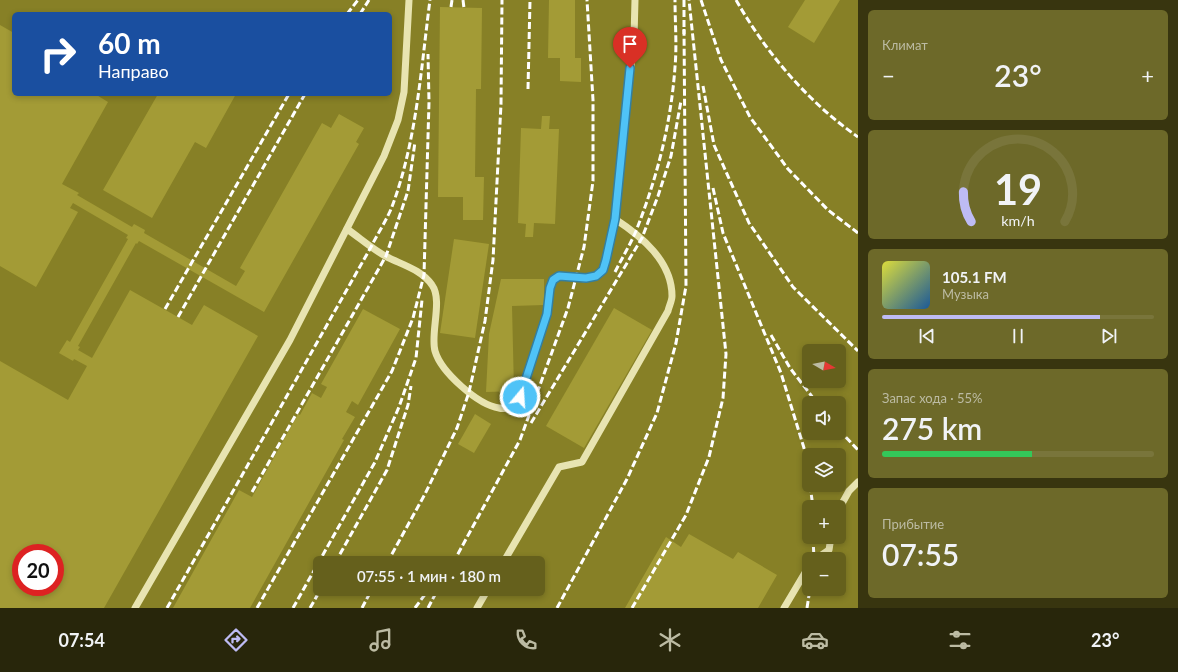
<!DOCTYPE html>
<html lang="ru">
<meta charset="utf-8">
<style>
:root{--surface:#65601c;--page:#6d6929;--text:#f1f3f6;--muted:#bcbba3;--line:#79753b;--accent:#bebbf4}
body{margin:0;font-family:Lato,sans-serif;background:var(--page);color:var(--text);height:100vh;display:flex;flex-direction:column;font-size:15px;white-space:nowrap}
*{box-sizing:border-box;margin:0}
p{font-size:13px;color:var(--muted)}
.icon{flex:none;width:22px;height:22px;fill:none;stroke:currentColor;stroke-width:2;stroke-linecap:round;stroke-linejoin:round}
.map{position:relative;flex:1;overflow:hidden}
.panel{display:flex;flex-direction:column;gap:10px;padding:10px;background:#38350f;width:320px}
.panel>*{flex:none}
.guide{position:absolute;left:12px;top:12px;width:380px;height:84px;border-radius:6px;box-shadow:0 2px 6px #0003;background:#1a4fa0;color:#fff;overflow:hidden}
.needle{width:26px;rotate:100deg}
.buttons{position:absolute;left:802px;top:344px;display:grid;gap:8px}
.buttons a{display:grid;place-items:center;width:44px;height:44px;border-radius:6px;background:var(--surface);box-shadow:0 2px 6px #0003;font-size:20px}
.speed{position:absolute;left:12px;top:544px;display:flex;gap:8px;font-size:20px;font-weight:700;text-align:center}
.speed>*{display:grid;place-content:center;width:52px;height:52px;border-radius:50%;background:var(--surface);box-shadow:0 2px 6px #0003;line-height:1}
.speed .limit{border:6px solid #d22;background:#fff;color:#111}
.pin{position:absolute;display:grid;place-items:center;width:34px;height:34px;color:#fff;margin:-41px -17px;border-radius:50% 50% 50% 0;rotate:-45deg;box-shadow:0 0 4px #0007}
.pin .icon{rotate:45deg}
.me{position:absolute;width:44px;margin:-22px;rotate:18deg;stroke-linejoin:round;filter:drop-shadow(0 0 3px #0008)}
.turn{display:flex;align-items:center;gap:14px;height:84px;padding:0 20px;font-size:18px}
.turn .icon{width:52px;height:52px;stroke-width:2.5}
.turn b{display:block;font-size:28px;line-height:34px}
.big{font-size:30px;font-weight:600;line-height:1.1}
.panel .tile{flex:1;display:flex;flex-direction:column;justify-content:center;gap:6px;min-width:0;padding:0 14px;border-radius:6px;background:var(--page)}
.panel .dial{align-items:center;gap:0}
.dial svg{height:104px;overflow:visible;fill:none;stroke:var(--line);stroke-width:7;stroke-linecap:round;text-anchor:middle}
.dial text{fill:var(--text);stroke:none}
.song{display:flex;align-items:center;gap:12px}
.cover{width:48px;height:48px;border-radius:6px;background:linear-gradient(135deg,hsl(60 70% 55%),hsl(210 70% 35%))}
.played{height:4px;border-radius:2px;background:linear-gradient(90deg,var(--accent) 80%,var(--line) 80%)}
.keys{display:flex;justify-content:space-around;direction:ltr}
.heat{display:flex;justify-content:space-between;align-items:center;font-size:22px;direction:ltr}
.charge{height:6px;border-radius:3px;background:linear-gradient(90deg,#34c759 55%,var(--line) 0)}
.trip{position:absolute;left:313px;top:556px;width:232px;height:40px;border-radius:6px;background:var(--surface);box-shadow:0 2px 6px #0003;font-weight:600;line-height:40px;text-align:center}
.tabs{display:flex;height:64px;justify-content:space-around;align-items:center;background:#28260b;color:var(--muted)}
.tabs .icon{width:28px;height:28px}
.tabs .on{color:var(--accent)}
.tabs b{font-size:18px;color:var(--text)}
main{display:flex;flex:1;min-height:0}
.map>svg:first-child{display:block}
.building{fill:#a39b36;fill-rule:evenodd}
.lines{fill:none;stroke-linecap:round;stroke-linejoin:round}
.minor{stroke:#e8e4b1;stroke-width:7}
.rail{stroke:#fff;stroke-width:3;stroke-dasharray:7 3;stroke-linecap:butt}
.route-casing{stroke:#337fa1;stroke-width:10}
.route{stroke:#4fc3f7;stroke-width:7}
</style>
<main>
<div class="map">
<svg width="858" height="608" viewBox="0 0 858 608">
<rect width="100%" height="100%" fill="#878026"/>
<g class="building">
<path d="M549,0H575V58H581V82L560,81V58H548Z"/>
<path d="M805,0H840L814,43L788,27Z"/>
<path d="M440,7L482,8L481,89H476L475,177H484L483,220H463V197H438Z"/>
<path d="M0,25L14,33V94H95L108,102L62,184L79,193L77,195L132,227L134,224L145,230L144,233L236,286L245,271L240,268L322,123L331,128L339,114L364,128L356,142L359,144L264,312L139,241L137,244L136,243L78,346L80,347L78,350L92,358L130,290L192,325L204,305L258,336L104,608H0V361L68,400L87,366L74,359L73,361L59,353L67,340L70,342L128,239L126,238L128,235L73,203L70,208L78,212L36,287L0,266ZM21,553H55V587H21Z"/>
<path d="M158,94H236L206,148L195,142L152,218L103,190Z"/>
<path d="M542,116H550L549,129H559L555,224L534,223L533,237H525L526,224L518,223L521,128L541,129Z"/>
<path d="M454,239L489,244L475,338L440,333Z"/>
<path d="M501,279H544V305L512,306L514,391L486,392L489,334Z"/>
<path d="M614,308L652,330L584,448L546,426Z"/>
<path d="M363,309L400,329L358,405L352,401L346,412L355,417L342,439L344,440L250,608H173L239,490L252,497L298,414L300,415L312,393L321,398L327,387L321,384Z"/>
<path d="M475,414L491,424L474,453L458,444Z"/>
<path d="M689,534L733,559L738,552L777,575L758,608H625L666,537L681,547Z"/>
</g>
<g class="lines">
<g class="minor">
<path d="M347,229C360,238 372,249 387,257C403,265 422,270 432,285C443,300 430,334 435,351C441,372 478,405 499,408C503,409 508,408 512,408L519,397L547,314L550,288L553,280L559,276L586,279L596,276L603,270L606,261L615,219"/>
<path d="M839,509L849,491L858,482"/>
<path d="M816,559L829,550L831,537"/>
<path d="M503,563L559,467L582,462L668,311C669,306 672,301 672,296C672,261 641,236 615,219L634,38L635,0"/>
<path d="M135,608L290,340L384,156L398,120L404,92L409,0"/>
<path d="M477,608L488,589"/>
<path d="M784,608L809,566"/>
</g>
<g class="rail">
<path d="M463,0L464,8"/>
<path d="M684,0V34"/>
<path d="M701,0L721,60L750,117L788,169L828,210L858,233"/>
<path d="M736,0C767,54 807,101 858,137"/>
<path d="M451,7L452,0"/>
<path d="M347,14L358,0"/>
<path d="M360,14L369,0"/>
<path d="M703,86L714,145L749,223L793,287L858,351"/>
<path d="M528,89L530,0"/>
<path d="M713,188L723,233L781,373L804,448L809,481"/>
<path d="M615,272C622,258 630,245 636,231C657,178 671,124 675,67C677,45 675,22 675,0"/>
<path d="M165,309L289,94"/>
<path d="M178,317L305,94"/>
<path d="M771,335L790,368L817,403"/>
<path d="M531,423L642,238L658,196L671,156L681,101"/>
<path d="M839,430L858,450"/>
<path d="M810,485L813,507"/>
<path d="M252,492L386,256L408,191L415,142"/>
<path d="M813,537L814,559"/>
<path d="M335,563L387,470L408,405L411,386"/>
<path d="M387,563L425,494L457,428L469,392L485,321L493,260L501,104L502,0"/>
<path d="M453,563L520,440L568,308L584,247L593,181V100L587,0"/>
<path d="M167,608L371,247C378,233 388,218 393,204C417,138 421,68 430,0"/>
<path d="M257,608L392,371L413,318L424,275L429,102L428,54"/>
<path d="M293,608L375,462L399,407L416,358L422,300"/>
<path d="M310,608L321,589"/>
<path d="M362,608L372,589"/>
<path d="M415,608L429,589"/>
<path d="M428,608L438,589"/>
<path d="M557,608L627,479L657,413L676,343L686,286L684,29"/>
<path d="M632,608L686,515L709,457L723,398L726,354L689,0"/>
<path d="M807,608L810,589"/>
</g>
</g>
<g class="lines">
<g class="route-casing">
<path id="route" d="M520,397L547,314L550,288L553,280L559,276L586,278L596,276L603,270L606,260L615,219L630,68"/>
</g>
<use href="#route" class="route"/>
</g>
</svg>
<div class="buttons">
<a><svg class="needle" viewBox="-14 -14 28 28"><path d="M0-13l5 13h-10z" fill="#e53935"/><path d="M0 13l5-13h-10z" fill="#bcbba3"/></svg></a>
<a><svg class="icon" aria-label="sound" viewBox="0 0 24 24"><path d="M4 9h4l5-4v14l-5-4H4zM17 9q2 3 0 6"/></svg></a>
<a><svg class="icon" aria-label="layers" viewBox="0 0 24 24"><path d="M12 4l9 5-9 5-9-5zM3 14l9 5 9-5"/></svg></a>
<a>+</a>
<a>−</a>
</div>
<div class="speed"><div class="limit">20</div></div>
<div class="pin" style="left:630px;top:68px;background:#d93025"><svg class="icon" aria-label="arrive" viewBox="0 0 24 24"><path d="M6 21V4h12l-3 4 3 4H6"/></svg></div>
<svg class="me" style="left:520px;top:397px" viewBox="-20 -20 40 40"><circle r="17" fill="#4fc3f7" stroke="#fff" stroke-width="3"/><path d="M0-11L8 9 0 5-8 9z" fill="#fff"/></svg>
<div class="trip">07:55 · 1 мин · 180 m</div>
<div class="guide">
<div class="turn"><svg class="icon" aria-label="right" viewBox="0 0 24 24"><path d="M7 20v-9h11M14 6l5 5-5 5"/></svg><div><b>60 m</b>Направо</div></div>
</div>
</div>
<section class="panel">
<div class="tile"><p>Климат</p>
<div class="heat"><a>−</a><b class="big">23°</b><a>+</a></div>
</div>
<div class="tile dial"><svg viewBox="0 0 100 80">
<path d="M14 69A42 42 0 1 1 86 69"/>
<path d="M14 69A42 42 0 0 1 8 46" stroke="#bebbf4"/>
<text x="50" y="56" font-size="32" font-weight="700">19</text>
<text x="50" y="72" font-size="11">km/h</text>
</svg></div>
<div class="tile">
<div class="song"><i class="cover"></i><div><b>105.1 FM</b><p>Музыка</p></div></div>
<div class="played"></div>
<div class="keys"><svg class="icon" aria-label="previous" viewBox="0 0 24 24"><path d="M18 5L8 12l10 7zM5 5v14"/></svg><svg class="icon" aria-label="pause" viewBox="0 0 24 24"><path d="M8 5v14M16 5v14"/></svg><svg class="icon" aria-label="next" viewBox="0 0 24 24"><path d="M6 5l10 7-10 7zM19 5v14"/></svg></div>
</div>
<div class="tile"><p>Запас хода · 55%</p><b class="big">275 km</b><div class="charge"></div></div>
<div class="tile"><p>Прибытие</p><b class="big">07:55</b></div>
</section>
</main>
<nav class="tabs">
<b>07:54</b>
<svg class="icon on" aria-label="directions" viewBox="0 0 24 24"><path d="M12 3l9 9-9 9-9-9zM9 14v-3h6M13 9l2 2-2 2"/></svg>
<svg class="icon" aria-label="music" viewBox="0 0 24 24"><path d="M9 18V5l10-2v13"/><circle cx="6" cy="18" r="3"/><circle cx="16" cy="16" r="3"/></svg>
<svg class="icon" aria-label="phone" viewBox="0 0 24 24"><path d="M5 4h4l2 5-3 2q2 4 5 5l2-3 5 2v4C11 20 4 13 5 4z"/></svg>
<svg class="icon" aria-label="climate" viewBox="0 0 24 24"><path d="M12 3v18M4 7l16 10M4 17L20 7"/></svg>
<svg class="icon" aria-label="car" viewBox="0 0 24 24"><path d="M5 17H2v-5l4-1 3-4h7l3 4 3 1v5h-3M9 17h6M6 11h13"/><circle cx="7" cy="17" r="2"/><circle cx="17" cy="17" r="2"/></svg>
<svg class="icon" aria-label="filters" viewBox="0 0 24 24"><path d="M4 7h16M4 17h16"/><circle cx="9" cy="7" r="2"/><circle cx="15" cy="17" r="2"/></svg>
<b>23°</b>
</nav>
